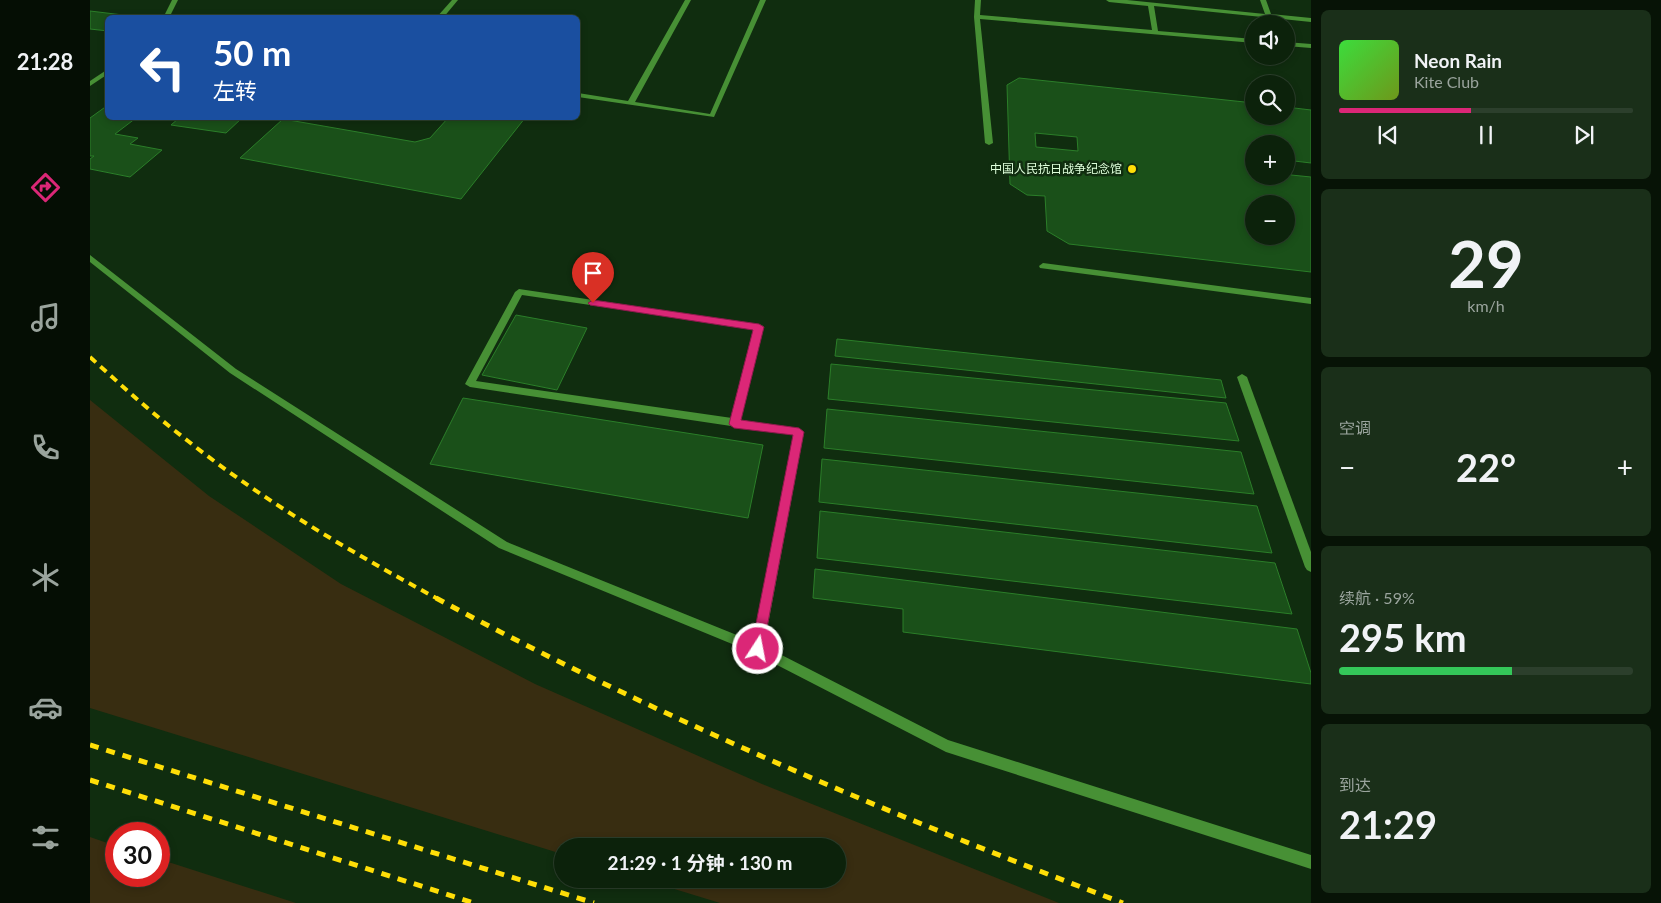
<!DOCTYPE html>
<html lang="zh">
<meta charset="utf-8">
<style>
:root{--surface:#0c220b;--page:#1a2f19;--text:#f1f3f6;--muted:#9aa49d;--line:#2c3f2c;--accent:#db2777}
body{margin:0;font-family:Lato,"Noto Sans SC",sans-serif;background:var(--page);color:var(--text);height:100vh;display:flex;flex-direction:column;font-size:19px;white-space:nowrap}
*{box-sizing:border-box;margin:0}
p{font-size:16px;color:var(--muted)}
.icon{flex:none;width:28px;height:28px;fill:none;stroke:currentColor;stroke-width:2;stroke-linecap:round;stroke-linejoin:round}
.map{position:relative;flex:1;overflow:hidden}
.drawer{display:flex;flex-direction:column;gap:10px;padding:10px;background:#071306;width:350px}
.drawer>*{flex:none}
.hud{position:absolute;left:15px;top:15px;width:475px;height:105px;border-radius:8px;box-shadow:0 2px 8px #0003,0 0 0 1px var(--line);background:#1a4fa0;color:#fff;overflow:hidden}
.tools{position:absolute;left:1155px;top:15px;display:grid;gap:10px}
.tools a{display:grid;place-items:center;width:50px;height:50px;border-radius:50%;background:var(--surface);box-shadow:0 2px 8px #0003,0 0 0 1px var(--line);font-size:25px}
.speed{position:absolute;left:15px;top:822px;display:flex;gap:10px;font-size:25px;font-weight:700;text-align:center}
.speed>*{display:grid;place-content:center;width:65px;height:65px;border-radius:50%;background:var(--surface);box-shadow:0 2px 8px #0003,0 0 0 1px var(--line);line-height:1}
.speed .limit{border:8px solid #d22;background:#fff;color:#111}
.pin{position:absolute;display:grid;place-items:center;width:42px;height:42px;color:#fff;margin:-51px -21px;border-radius:50% 50% 50% 0;rotate:-45deg;box-shadow:0 0 5px #0007}
.pin .icon{rotate:45deg}
.me{position:absolute;width:55px;margin:-28px;rotate:11deg;stroke-linejoin:round;filter:drop-shadow(0 0 4px #0008)}
.turn{display:flex;align-items:center;gap:18px;height:105px;padding:0 25px;font-size:22px}
.turn .icon{width:65px;height:65px;stroke-width:2.5}
.turn b{display:block;font-size:35px;line-height:42px}
.big{font-size:38px;font-weight:700;line-height:1.1}
.drawer .tile{flex:1;display:flex;flex-direction:column;justify-content:center;gap:8px;min-width:0;padding:0 18px;border-radius:8px;background:var(--page)}
.drawer .dial{align-items:center;gap:0}
.dial b{font-size:65px;line-height:1}
.song{display:flex;align-items:center;gap:15px}
.cover{width:60px;height:60px;border-radius:8px;background:linear-gradient(135deg,hsl(120 70% 55%),hsl(80 70% 35%))}
.played{height:5px;border-radius:2px;background:linear-gradient(90deg,var(--accent) 45%,var(--line) 45%)}
.keys{display:flex;justify-content:space-around;direction:ltr}
.heat{display:flex;justify-content:space-between;align-items:center;font-size:28px;direction:ltr}
.charge{height:8px;border-radius:4px;background:linear-gradient(90deg,#34c759 59%,var(--line) 0)}
.trip{position:absolute;left:464px;top:838px;width:292px;height:50px;border-radius:25px;background:var(--surface);box-shadow:0 2px 8px #0003,0 0 0 1px var(--line);font-weight:700;line-height:50px;text-align:center}
main{display:flex;flex:1;min-height:0}
.menu{display:flex;flex-direction:column;width:90px;justify-content:space-around;align-items:center;background:#050e04;color:var(--muted)}
.menu .icon{width:35px;height:35px}
.menu .on{color:var(--accent)}
.menu b{font-size:22px;color:var(--text)}
.map>svg:first-child{display:block}
.green{fill:#382d11}
.building{fill:#1a5019;stroke:#2b7e29;fill-rule:evenodd}
.lines{fill:none;stroke-linecap:round;stroke-linejoin:round}
.street{fill:#479035;fill-rule:evenodd}
.rail-far1{stroke:#ffde07;stroke-width:4;stroke-dasharray:8 6;stroke-linecap:butt}
.rail{stroke:#ffde07;stroke-width:5;stroke-dasharray:9 8;stroke-linecap:butt}
.route{fill:#db2777;stroke:#8e194d}
.poi-dot{fill:#ffde07;stroke:#102d0f;stroke-width:2}
.labels{text-anchor:middle;stroke-width:5;stroke-linejoin:round;paint-order:stroke}
.far-poi-label{font-size:12px;fill:#dfffdb;stroke:#102d0f;text-anchor:end}
</style>
<main>
<nav class="menu">
<b>21:28</b>
<svg class="icon on" aria-label="directions" viewBox="0 0 24 24"><path d="M12 3l9 9-9 9-9-9zM9 14v-3h6M13 9l2 2-2 2"/></svg>
<svg class="icon" aria-label="music" viewBox="0 0 24 24"><path d="M9 18V5l10-2v13"/><circle cx="6" cy="18" r="3"/><circle cx="16" cy="16" r="3"/></svg>
<svg class="icon" aria-label="phone" viewBox="0 0 24 24"><path d="M5 4h4l2 5-3 2q2 4 5 5l2-3 5 2v4C11 20 4 13 5 4z"/></svg>
<svg class="icon" aria-label="climate" viewBox="0 0 24 24"><path d="M12 3v18M4 7l16 10M4 17L20 7"/></svg>
<svg class="icon" aria-label="car" viewBox="0 0 24 24"><path d="M5 17H2v-5l4-1 3-4h7l3 4 3 1v5h-3M9 17h6M6 11h13"/><circle cx="7" cy="17" r="2"/><circle cx="17" cy="17" r="2"/></svg>
<svg class="icon" aria-label="filters" viewBox="0 0 24 24"><path d="M4 7h16M4 17h16"/><circle cx="9" cy="7" r="2"/><circle cx="15" cy="17" r="2"/></svg>
</nav>
<div class="map">
<svg width="1221" height="903" viewBox="0 0 1221 903">
<rect width="100%" height="100%" fill="#102d0f"/>
<g class="green">
<path d="M0,400L119,496L251,584L445,684L672,784L969,903H630L552,879H748V846H472V854L0,708Z"/>
<path d="M0,837L26,846V876H69V859L206,903H0Z"/>
</g>
<g class="building">
<path d="M0,11L58,18H18V31L0,29Z"/>
<path d="M929,78L1164,103V116H1196V107L1221,110V163L1196,160V144H1164V176H1196V163L1201,175L1221,177V272L979,244L957,231L955,196L937,195L920,184L917,85ZM945,133L987,137L988,151L946,147ZM1164,204H1196V236H1164Z"/>
<path d="M18,105V118H46L25,134L48,138L40,144L72,150L40,177L0,169V159L4,156H0V118Z"/>
<path d="M89,118H152L136,133L81,125Z"/>
<path d="M358,118H435L371,199L150,158L193,119L325,142L340,138Z"/>
<path d="M426,315L497,328L467,390L392,375Z"/>
<path d="M747,339L1131,380L1136,398L745,356Z"/>
<path d="M741,364L1136,403L1149,441L738,399Z"/>
<path d="M373,398L673,445L658,518L340,464Z"/>
<path d="M737,409L1151,452L1164,494L734,448Z"/>
<path d="M732,459L1167,506L1182,553L729,502Z"/>
<path d="M730,511L1185,563L1202,614L727,558Z"/>
<path d="M725,569L1207,629L1221,673V684L813,632V609L723,598Z"/>
</g>
<g class="lines">
<g class="street">
<path d="M82,0H88L79,18H73Z"/>
<path d="M362,0H368L353,18H346Z"/>
<path d="M595,0H601L545,102L620,114L670,0H676L624,117L488,97V93L538,101Z"/>
<path d="M885,0H891L890,15L1062,30L1058,6L1019,2L1016,0H1037L1175,14L1170,0H1176L1181,14L1221,18V22L1064,6L1068,31L1164,39V43L890,19L903,143L899,145L895,143L884,17Z"/>
<path d="M1196,42L1221,44V48L1196,46Z"/>
<path d="M18,69V74L0,86V81Z"/>
<path d="M0,255L146,369L417,542L664,642L704,435L648,427L645,428L641,426L380,387L375,384L425,292L429,289L672,325L673,327L651,420L709,428L714,432L674,646L858,740L1221,855V869L856,752L664,653L409,548L140,373L0,262ZM432,295L664,329L642,418L386,381Z"/>
<path d="M953,263L1221,298V304L950,268L949,266Z"/>
<path d="M1152,374L1157,377L1221,552V572L1217,570L1215,567L1147,377Z"/>
</g>
<path class="rail-far1" d="M0,357C32,386 64,415 98,441C175,502 261,552 348,599"/>
<g class="rail">
<path d="M346,598C567,717 798,814 1033,903"/>
<path d="M0,745L504,903"/>
<path d="M0,780L384,903"/>
</g>
</g>
<path class="route" d="M503,300L669,324L674,327L651,420L709,428L714,432L672,654L668,656L663,654L661,649L703,435L644,428L639,424L663,330L500,305L498,303Z"/>
<circle class="poi-dot" cx="1042" cy="169" r="5"/>
<g class="labels">
<g class="far-poi-label">
<text x="1032" y="173">中国人民抗日战争纪念馆</text>
</g>
</g>
</svg>
<div class="tools">
<a><svg class="icon" aria-label="sound" viewBox="0 0 24 24"><path d="M4 9h4l5-4v14l-5-4H4zM17 9q2 3 0 6"/></svg></a>
<a><svg class="icon" aria-label="search" viewBox="0 0 24 24"><circle cx="10" cy="10" r="6"/><path d="M15 15l6 6"/></svg></a>
<a>+</a>
<a>−</a>
</div>
<div class="speed"><div class="limit">30</div></div>
<div class="pin" style="left:503px;top:303px;background:#d93025"><svg class="icon" aria-label="arrive" viewBox="0 0 24 24"><path d="M6 21V4h12l-3 4 3 4H6"/></svg></div>
<svg class="me" style="left:668px;top:649px" viewBox="-20 -20 40 40"><circle r="17" fill="#db2777" stroke="#fff" stroke-width="3"/><path d="M0-11L8 9 0 5-8 9z" fill="#fff"/></svg>
<div class="trip">21:29 · 1 分钟 · 130 m</div>
<div class="hud">
<div class="turn"><svg class="icon" aria-label="left" viewBox="0 0 24 24"><path d="M17 20v-9H6M10 6l-5 5 5 5"/></svg><div><b>50 m</b>左转</div></div>
</div>
</div>
<section class="drawer">
<div class="tile">
<div class="song"><i class="cover"></i><div><b>Neon Rain</b><p>Kite Club</p></div></div>
<div class="played"></div>
<div class="keys"><svg class="icon" aria-label="previous" viewBox="0 0 24 24"><path d="M18 5L8 12l10 7zM5 5v14"/></svg><svg class="icon" aria-label="pause" viewBox="0 0 24 24"><path d="M8 5v14M16 5v14"/></svg><svg class="icon" aria-label="next" viewBox="0 0 24 24"><path d="M6 5l10 7-10 7zM19 5v14"/></svg></div>
</div>
<div class="tile dial"><b>29</b><p>km/h</p></div>
<div class="tile"><p>空调</p>
<div class="heat"><a>−</a><b class="big">22°</b><a>+</a></div>
</div>
<div class="tile"><p>续航 · 59%</p><b class="big">295 km</b><div class="charge"></div></div>
<div class="tile"><p>到达</p><b class="big">21:29</b></div>
</section>
</main>
